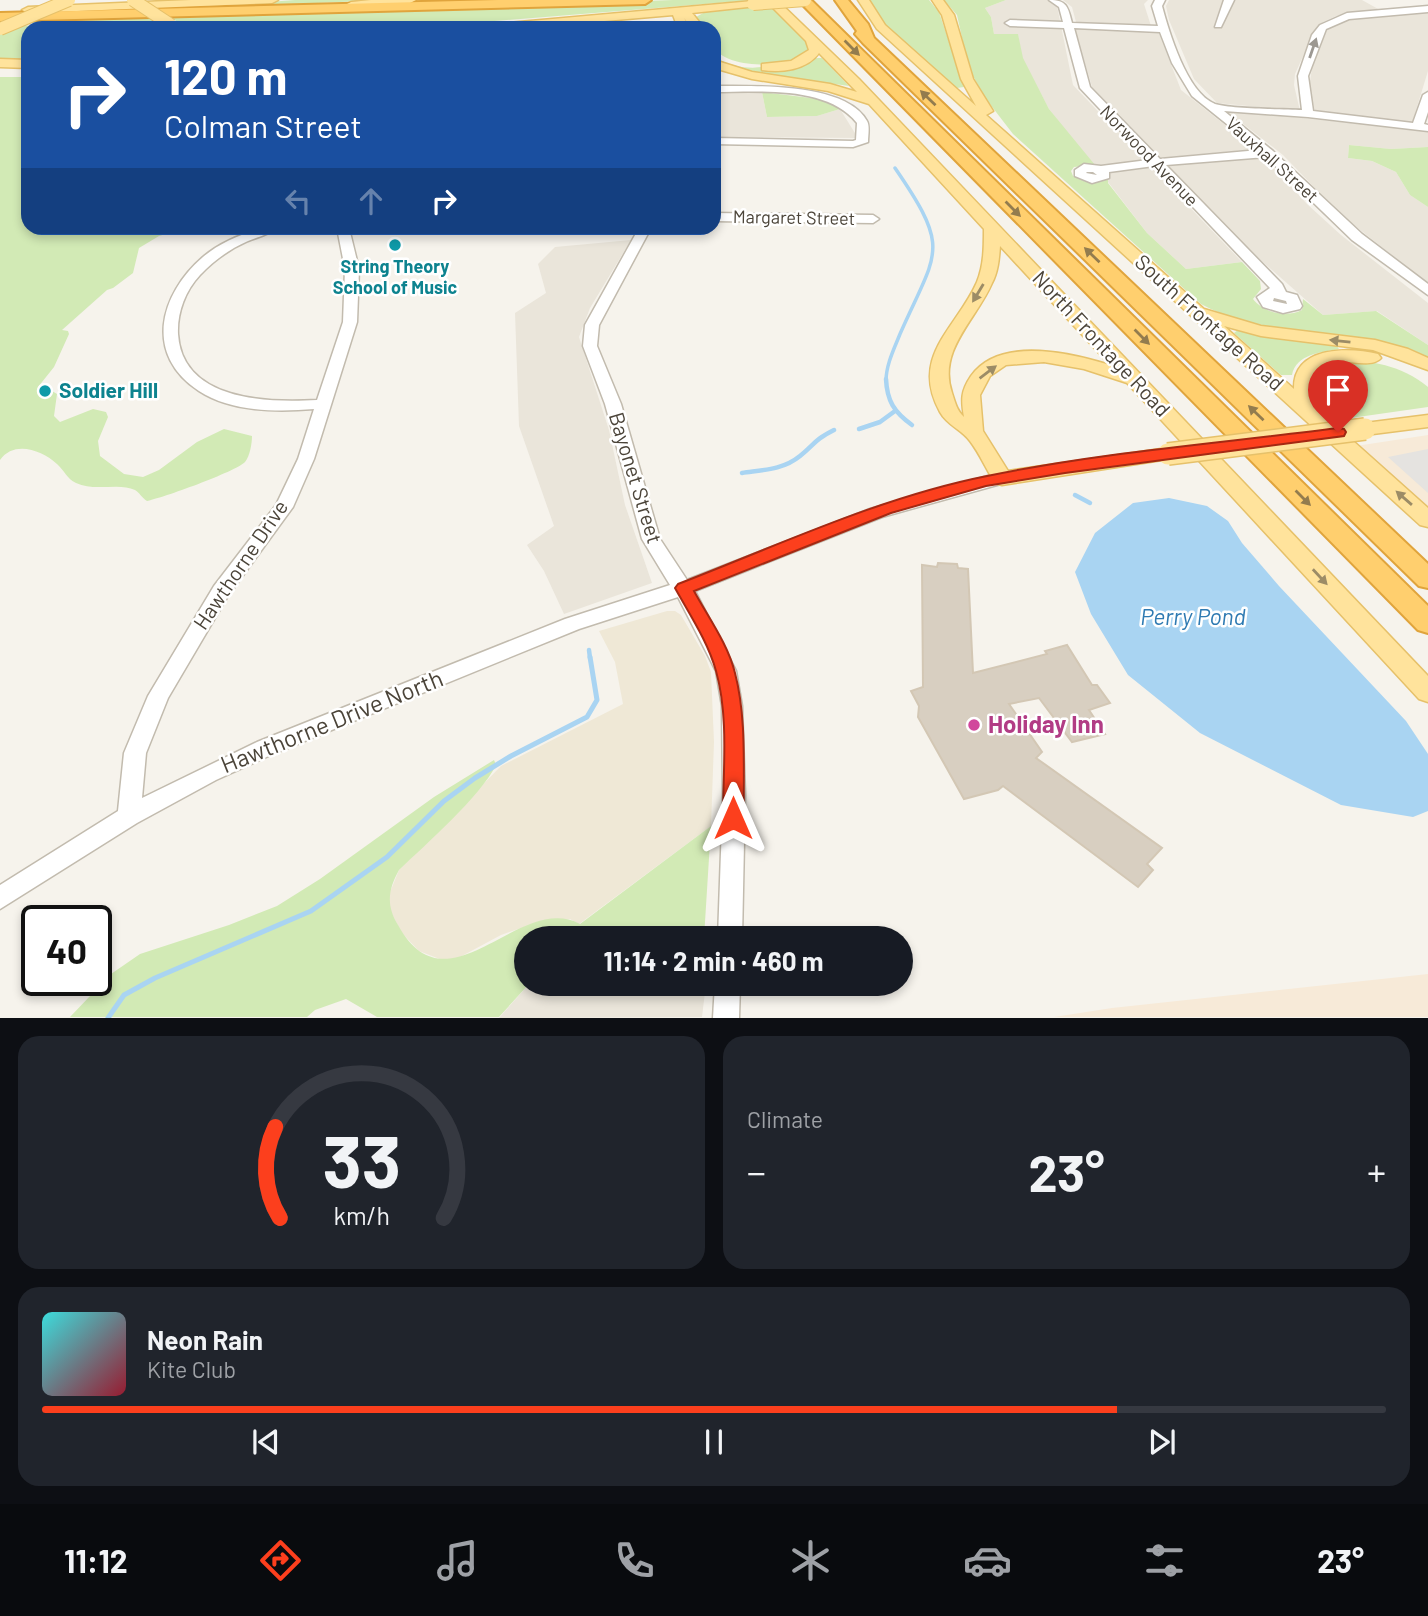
<!DOCTYPE html>
<meta charset="utf-8">
<style>
:root{--surface:#171b24;--page:#20242c;--text:#f1f3f6;--muted:#9ea1a6;--line:#363941;--accent:#fc3f1d}
body{margin:0;font-family:Barlow,sans-serif;background:var(--page);color:var(--text);height:100vh;display:flex;flex-direction:column;font-size:26px;white-space:nowrap}
*{box-sizing:border-box;margin:0}
p{font-size:23px;color:var(--muted)}
.icon{flex:none;width:38px;height:38px;fill:none;stroke:currentColor;stroke-width:2;stroke-linecap:round;stroke-linejoin:round}
.map{position:relative;height:1018px;overflow:hidden}
.drawer{display:flex;flex-direction:column;gap:18px;padding:18px;background:#0d0f14;flex:1}
.drawer>*{flex:none}
.top-card{position:absolute;left:21px;top:21px;width:700px;height:214px;border-radius:21px;box-shadow:0 4px 10px #0003;background:#1a4fa0;color:#fff;overflow:hidden}
.speed{position:absolute;left:21px;top:905px;display:flex;gap:14px;font-size:35px;font-weight:700;text-align:center}
.speed>*{display:grid;place-content:center;width:91px;height:91px;border-radius:50%;background:var(--surface);box-shadow:0 4px 10px #0003;line-height:1}
.speed .limit{border:4px solid #111;border-radius:10px;background:#fff;color:#111}
.pin{position:absolute;display:grid;place-items:center;width:60px;height:60px;color:#fff;margin:-72px -30px;border-radius:50% 50% 50% 0;rotate:-45deg;box-shadow:0 0 7px #0007}
.pin .icon{rotate:45deg}
.me{position:absolute;width:77px;margin:-38px;rotate:0deg;stroke-linejoin:round;filter:drop-shadow(0 0 5px #0008)}
.turn{display:flex;align-items:center;gap:24px;height:147px;padding:0 28px;font-size:32px}
.turn .icon{width:91px;height:91px;stroke-width:2.5}
.turn b{display:block;font-size:49px;line-height:60px}
.lanes{display:flex;align-items:center;height:66px;padding:0 28px;background:#0003;justify-content:center;gap:35px;direction:ltr}
.lanes .off{opacity:.35}
.big{font-size:52px;font-weight:700;line-height:1.1}
.drawer .widget{flex:1;display:flex;flex-direction:column;justify-content:center;gap:10px;min-width:0;padding:0 24px;border-radius:21px;background:var(--page)}
.drawer .dial{align-items:center;gap:0}
.dial svg{height:182px;overflow:visible;fill:none;stroke:var(--line);stroke-width:7;stroke-linecap:round;text-anchor:middle}
.dial text{fill:var(--text);stroke:none}
.song{display:flex;align-items:center;gap:21px}
.cover{width:84px;height:84px;border-radius:10px;background:linear-gradient(135deg,hsl(180 70% 55%),hsl(350 70% 35%))}
.played{height:7px;border-radius:4px;background:linear-gradient(90deg,var(--accent) 80%,var(--line) 80%)}
.keys{display:flex;justify-content:space-around;direction:ltr}
.heat{display:flex;justify-content:space-between;align-items:center;font-size:38px;direction:ltr}
.drawer .tiles{flex:1;display:grid;gap:18px;grid-template-columns:1fr 1fr}
.widget:last-child{grid-column:span 2}
.trip{position:absolute;left:514px;top:926px;width:399px;height:70px;border-radius:35px;background:var(--surface);box-shadow:0 4px 10px #0003;font-weight:700;line-height:70px;text-align:center}
.tabs{display:flex;height:112px;justify-content:space-around;align-items:center;background:#090b0e;color:var(--muted)}
.tabs .icon{width:49px;height:49px}
.tabs .selected{color:var(--accent)}
.tabs b{font-size:32px;color:var(--text)}
.map>svg:first-child{display:block}
.residential{fill:#eae5da}
.commercial{fill:#f7ead8}
.education{fill:#efe8d6}
.green{fill:#d2eab5}
.parking{fill:#e5e3e0}
.water{fill:#a9d4f2}
.lines{fill:none;stroke-linecap:round;stroke-linejoin:round}
.stream-far2{stroke:#a9d4f2;stroke-width:3.5}
.stream-far1{stroke:#a9d4f2;stroke-width:4.5}
.stream{stroke:#a9d4f2;stroke-width:5}
.building{fill:#d8cfc1;stroke:#d3c7b4;stroke-width:2}
.minor-casing{stroke:#c2bbae;stroke-width:3}
.major-casing{stroke:#e6c16a;stroke-width:3}
.highway-casing{stroke:#e0a43c;stroke-width:4}
.minor{fill:#fff;fill-rule:evenodd}
.major{fill:#ffe39c;fill-rule:evenodd}
.highway{fill:#ffcf6e;fill-rule:evenodd}
.major-bridge-far1-casing{stroke:#e6c16a;stroke-width:14;stroke-linecap:butt}
.major-bridge-casing{stroke:#e6c16a;stroke-width:24;stroke-linecap:butt}
.major-bridge-far1{stroke:#ffe39c;stroke-width:12}
.major-bridge{stroke:#ffe39c;stroke-width:21}
.oneway{fill:#937c4e}
.oneway2{fill:#9c9892}
.oneway3{fill:#9c8c66}
.route{fill:#fc3f1d;stroke:#a42913;stroke-width:2}
.culture-dot{fill:#0f9aa8;stroke:#fff;stroke-width:2.5}
.hotel-dot{fill:#d1479c;stroke:#fff;stroke-width:2.5}
.labels{text-anchor:middle;stroke-width:5;stroke-linejoin:round;paint-order:stroke}
.far-street-label{font-size:18px;fill:#4b4439;stroke:#fff}
.far-culture-label{font-size:18px;font-weight:bold;fill:#0d838f;stroke:#fff}
.street-label{font-size:21px;fill:#4b4439;stroke:#fff}
.culture-label{font-size:21px;font-weight:bold;fill:#0d838f;stroke:#fff;text-anchor:start}
.water-label{font-size:23px;font-style:italic;fill:#2e7ab2;stroke:#fff}
.near-street-label{font-size:24px;fill:#4b4439;stroke:#fff}
.near-hotel-label{font-size:24px;font-weight:bold;fill:#b23c85;stroke:#fff;text-anchor:start}
</style>
<div class="map">
<svg width="1428" height="1018" viewBox="0 0 1428 1018">
<rect width="100%" height="100%" fill="#f6f3ec"/>
<g class="residential">
<path d="M1006,0H1048L1057,6L1073,85L1242,262L1186,269L1147,233L1108,182L1109,174L1090,162L1049,109L1022,58L1018,35L994,34L991,17L985,8Z"/>
<path d="M1063,0H1148L1144,4L1151,26L1076,22L1072,7Z"/>
<path d="M1169,0H1362L1380,10L1336,16L1323,22L1313,34L1295,74L1294,85L1300,111L1217,103L1194,79L1169,20L1166,6Z"/>
<path d="M1428,11V71L1412,123L1315,112L1309,87L1312,68L1326,30L1334,23L1347,19Z"/>
<path d="M1074,27L1158,31L1181,90L1255,149L1159,158L1094,93Z"/>
<path d="M762,92L767,117L817,116L840,109L858,138L714,137V93Z"/>
<path d="M1235,111L1428,131V147L1391,149L1349,145L1348,158L1372,161L1396,172L1410,195L1428,207V284L1339,213L1283,155L1228,112Z"/>
<path d="M1257,157L1265,158L1307,204L1341,235L1428,303V345L1377,311L1323,315L1238,240L1166,165Z"/>
<path d="M631,240L590,308L579,337L609,430L625,505L652,583L564,614L544,571L527,545L554,526L519,426L515,313L546,293L538,264L555,247Z"/>
<path d="M529,984H706L702,1017L499,1018Z"/>
</g>
<g class="commercial">
<path d="M1428,435V508L1356,446Z"/>
<path d="M1428,974V1017H1054L1112,1008Z"/>
</g>
<path class="education" d="M667,611H675L681,615L705,656L711,672L714,742L711,826L579,924L570,919L541,921L501,935L460,957L445,961L419,951L401,932L390,910L388,897L399,870L501,766L623,704L615,662L599,631Z"/>
<g class="green">
<path d="M295,0H386L183,9V8Z"/>
<path d="M673,0H755L408,28H189L171,18Z"/>
<path d="M867,0H929L939,12L964,87L957,88C924,61 889,36 867,0Z"/>
<path d="M944,0H1006L985,8L991,17L994,34H1018L1023,58L1049,109L1095,165L1074,167L1071,171L1073,176L1086,182L1108,179V183L1147,233L1186,269L1242,262L1260,281L1261,289L1253,299C1264,313 1286,318 1302,310L1303,299L1323,315L1376,311L1428,345V358C1355,321 1276,344 1201,304L1013,134L986,99L969,69L957,15Z"/>
<path d="M756,7L773,8L809,44L810,51C804,54 798,60 791,62C774,67 720,67 714,45C713,40 714,33 714,28H703L696,17L705,12Z"/>
<path d="M149,16L167,28H83L29,22L37,18Z"/>
<path d="M21,25L49,28H28V53L24,55L28,56V60L0,59V34Z"/>
<path d="M714,57C758,81 780,57 822,58L849,86L749,72L714,61Z"/>
<path d="M0,77H28V228H187L159,236L139,248L133,273L113,288L107,290L62,330L68,331L69,334L54,367L38,387L39,390L52,391L57,394L54,416L60,422L93,409L106,412L108,417L98,441L100,456L124,474L143,477L159,470L197,442L224,429L252,436C252,443 250,456 245,462C235,472 162,498 147,501C142,498 139,492 135,490C119,482 95,492 76,483C67,479 64,470 57,464C42,450 14,440 0,460Z"/>
<path d="M762,92L819,99L840,109L817,116L767,117Z"/>
<path d="M1349,145L1391,149L1428,147V207L1410,195L1396,172L1372,161L1348,158Z"/>
<path d="M1239,329L1334,343L1339,349C1322,352 1296,354 1292,375H1281L1234,333Z"/>
<path d="M1338,360C1371,360 1401,365 1428,387V407L1330,421L1314,399L1310,377L1320,366Z"/>
<path d="M494,760L496,765C480,797 426,844 399,870C388,890 386,905 398,925C448,1016 519,891 580,924L711,826L704,938H664L644,931L621,938H527V984H529L499,1017H377L346,999L315,1010L307,1017H70L111,974L140,954L229,925L277,906L320,879L434,797Z"/>
</g>
<path class="parking" d="M1428,449V493L1388,457Z"/>
<path class="water" d="M1169,498L1207,506L1228,521L1242,543L1279,586L1406,721L1428,754V811L1413,817L1341,805L1200,733L1128,675L1091,614L1075,572L1095,533L1133,503Z"/>
<g class="lines">
<path class="stream-far2" d="M886,381C886,365 894,349 900,334C937,250 952,251 895,168"/>
<g class="stream-far1">
<path d="M886,379C887,401 894,412 912,425"/>
<path d="M859,429L880,422L895,411"/>
<path d="M742,473C762,470 783,470 800,456C815,444 814,440 834,430"/>
<path d="M1075,495L1090,503"/>
<path d="M589,650L590,658"/>
</g>
<path class="stream" d="M108,1018L124,995L155,978L311,911L387,857L444,801L475,778L511,756L587,717L597,700L590,657"/>
</g>
<path class="building" d="M938,563L957,564L958,568L968,569L973,673L1047,654L1045,651L1067,645L1092,685H1097L1110,703L1089,710L1105,734L1072,742L1039,698L1009,704L1042,752L1036,758L1162,848L1147,864L1153,870L1138,887L1003,786L998,790L964,799L918,717L919,706L911,691L923,687L922,565L937,567Z"/>
<g class="lines">
<g class="minor-casing">
<g id="minor">
<path d="M1049,0C1067,0 1068,7 1072,23L1158,26L1152,6L1155,0H1165L1162,6C1169,32 1187,93 1215,104C1230,109 1283,109 1302,110L1298,76L1312,35L1320,25L1347,13L1428,6V12L1349,19L1326,29L1308,76L1313,111L1413,123L1423,95L1428,92V112L1424,124L1428,125V131L1308,117L1224,111L1273,151L1362,234L1428,284V295L1352,240L1266,157L1166,165L1282,284L1286,292L1297,295L1302,306L1300,309L1283,313L1263,307L1257,297L1270,288L1154,166L1109,172V178L1092,183L1075,176V170L1084,164L1101,166L1148,160L1080,88L1064,28L1010,26L1005,23L1010,20L1063,22L1059,7ZM1074,28L1160,32L1172,63L1192,96L1259,150L1160,159L1090,87ZM1093,172L1097,175L1086,173L1087,172ZM1274,298L1286,301L1287,304L1273,301Z"/>
<path d="M1224,0H1234L1221,27H1215Z"/>
<path d="M594,16L599,19L600,28H590L589,19Z"/>
<path d="M714,86C753,86 846,82 867,121C870,126 868,135 868,142L853,147L714,144V138L853,141L856,140L857,123C827,85 758,92 714,92Z"/>
<path d="M714,213L873,215L879,219L873,223L714,221Z"/>
<path d="M260,228H277C270,234 258,237 248,241C230,249 214,260 200,275C185,291 177,313 178,334C182,401 268,403 317,400L343,322L345,269L337,228H349L359,269L357,322L314,459L293,507L228,596L168,698L146,753L142,798L257,742L565,619L670,585L642,539L605,404L583,346L585,325L639,228H651L599,325L597,346L621,404L660,539L687,580L870,509L1002,472L1008,474L1010,478L1008,482L882,517L695,591L736,671L742,706L745,795L742,938H718L723,795L722,706L716,671L678,597L579,629L273,754L216,780L137,823L0,909V885L118,811L124,753L148,696L214,586L276,505L298,459L314,409C277,412 231,412 199,391C144,355 159,295 203,257C219,243 240,235 260,228Z"/>
<path d="M715,984H740L739,1018H713Z"/>
</g>
</g>
<g class="major-casing">
<g id="major">
<path d="M191,0H278L272,3L28,13L22,10L28,7Z"/>
<path d="M371,0H416L410,3L351,8L345,5L351,2Z"/>
<path d="M765,0H777L859,79L1428,676V702L1419,699L1127,383L1084,369L1044,362L1006,365L990,376L980,395L983,431L1008,471L1168,448L1175,450L1178,454L1175,458L1002,485L995,483C986,469 980,454 970,441C961,429 947,425 940,412C909,356 957,328 977,282C984,265 984,247 984,229L869,104L828,91L752,79L714,68V60L752,72L830,84L857,92L819,53C807,70 781,73 762,70V64L791,61L809,50L806,41ZM1000,246L1110,365C1071,353 999,336 971,376C961,391 961,399 964,417C957,411 955,402 952,393C937,350 977,319 992,283C998,272 999,259 1000,246Z"/>
<path d="M858,0H869L885,25L976,106L961,79L942,15L932,0H943L954,15L973,79L993,111L986,115L1204,309L1261,326L1375,340L1408,349L1428,358V370L1373,350L1261,336L1224,326L1294,389C1293,346 1348,347 1378,354L1381,358C1367,374 1320,345 1313,378C1310,393 1317,401 1326,413L1324,415L1428,508V527L1420,525L877,29Z"/>
<path d="M753,1L759,4L757,6L692,13L704,28H692L684,18L690,28H678L673,15L524,28H480L486,25Z"/>
<path d="M0,59L28,60V68L0,67Z"/>
<path d="M1428,415V427L1365,435L1358,433L1355,429L1358,425L1365,423Z"/>
</g>
</g>
<g class="highway-casing">
<g id="highway">
<path d="M498,0H651L645,4L0,21V13Z"/>
<path d="M798,0H811L1428,606V633L1418,630Z"/>
<path d="M835,0H848L868,24L874,38L1428,564V588L1419,586L863,43L855,34L857,31Z"/>
</g>
</g>
<use href="#minor" class="minor"/>
<use href="#major" class="major"/>
<use href="#highway" class="highway"/>
<g class="major-bridge-far1-casing">
<g id="major-bridge-far1">
<path d="M133,0L171,25"/>
<path d="M753,4L805,0"/>
<path d="M0,29L69,0"/>
</g>
</g>
<g class="major-bridge-casing">
<path id="major-bridge" d="M1168,454L1365,429"/>
</g>
<use href="#major-bridge-far1" class="major-bridge-far1"/>
<use href="#major-bridge" class="major-bridge"/>
</g>
<defs><path id="oneway-solid" d="M-6-.8H1V-3.2L6.5 0L1 3.2V.8H-6Z" transform="scale(1.75)"/></defs>
<g class="oneway">
<use href="#oneway-solid" transform="translate(852 48) rotate(45)"/>
<use href="#oneway-solid" transform="translate(928 98) rotate(-136)"/>
<use href="#oneway-solid" transform="translate(1013 209) rotate(45)"/>
<use href="#oneway-solid" transform="translate(1092 255) rotate(-136)"/>
<use href="#oneway-solid" transform="translate(1142 337) rotate(45)"/>
<use href="#oneway-solid" transform="translate(1256 413) rotate(-136)"/>
<use href="#oneway-solid" transform="translate(1303 498) rotate(45)"/>
</g>
<use class="oneway2" href="#oneway-solid" transform="translate(1313 48) rotate(-71)"/>
<g class="oneway3">
<use href="#oneway-solid" transform="translate(978 293) rotate(121)"/>
<use href="#oneway-solid" transform="translate(1340 341) rotate(-174)"/>
<use href="#oneway-solid" transform="translate(988 372) rotate(-37)"/>
<use href="#oneway-solid" transform="translate(1404 498) rotate(-139)"/>
<use href="#oneway-solid" transform="translate(1320 577) rotate(47)"/>
</g>
<path class="route" d="M1338,428L1344,429L1346,432L1344,436L1065,473L986,486L891,513L694,591C708,617 728,644 735,673C747,719 743,770 744,818L741,824L733,827L726,824L723,818C723,770 729,717 716,671C708,642 690,615 675,588L678,584C779,545 881,497 987,476C1103,452 1222,443 1338,428Z"/>
<g class="culture-dot">
<circle cx="395" cy="245" r="7"/>
<circle cx="45" cy="391" r="7"/>
</g>
<circle class="hotel-dot" cx="974" cy="725" r="7"/>
<g class="labels">
<g class="far-street-label">
<text transform="translate(1149 156) rotate(46)" y="6">Norwood Avenue</text>
<text transform="translate(1272 160) rotate(42)" y="6">Vauxhall Street</text>
<text transform="translate(794 218) rotate(1)" y="6">Margaret Street</text>
</g>
<g class="far-culture-label">
<text x="395" y="273">String Theory<tspan x="395" dy="21">School of Music</tspan></text>
</g>
<g class="street-label">
<text transform="translate(1209 323) rotate(42)" y="7">South Frontage Road</text>
<text transform="translate(1101 344) rotate(47)" y="7">North Frontage Road</text>
<text transform="translate(635 478) rotate(73)" y="7">Bayonet Street</text>
<text transform="translate(241 565) rotate(-56)" y="7">Hawthorne Drive</text>
</g>
<g class="culture-label">
<text x="59" y="398">Soldier Hill</text>
</g>
<g class="water-label">
<text x="1193" y="625">Perry Pond</text>
</g>
<g class="near-street-label">
<text transform="translate(332 722) rotate(-22)" y="8">Hawthorne Drive North</text>
</g>
<g class="near-hotel-label">
<text x="988" y="733">Holiday Inn</text>
</g>
</g>
</svg>
<div class="speed"><div class="limit">40</div></div>
<div class="pin" style="left:1338px;top:432px;background:#d93025"><svg class="icon" aria-label="arrive" viewBox="0 0 24 24"><path d="M6 21V4h12l-3 4 3 4H6"/></svg></div>
<svg class="me" style="left:733px;top:818px" viewBox="-20 -20 40 40"><path d="M0-17L14 15 0 8-14 15z" fill="#fc3f1d" stroke="#fff" stroke-width="4"/></svg>
<div class="trip">11:14 · 2 min · 460 m</div>
<div class="top-card">
<div class="turn"><svg class="icon" aria-label="right" viewBox="0 0 24 24"><path d="M7 20v-9h11M14 6l5 5-5 5"/></svg><div><b>120 m</b>Colman Street</div></div>
<div class="lanes"><svg class="icon off" aria-label="left" viewBox="0 0 24 24"><path d="M17 20v-9H6M10 6l-5 5 5 5"/></svg><svg class="icon off" aria-label="ahead" viewBox="0 0 24 24"><path d="M12 20V5M6 11l6-6 6 6"/></svg><svg class="icon" aria-label="right" viewBox="0 0 24 24"><path d="M7 20v-9h11M14 6l5 5-5 5"/></svg></div>
</div>
</div>
<section class="drawer">
<div class="tiles">
<div class="widget dial"><svg viewBox="0 0 100 80">
<path d="M14 69A42 42 0 1 1 86 69"/>
<path d="M14 69A42 42 0 0 1 12 29" stroke="#fc3f1d"/>
<text x="50" y="56" font-size="32" font-weight="700">33</text>
<text x="50" y="72" font-size="11">km/h</text>
</svg></div>
<div class="widget"><p>Climate</p>
<div class="heat"><a>−</a><b class="big">23°</b><a>+</a></div>
</div>
<div class="widget">
<div class="song"><i class="cover"></i><div><b>Neon Rain</b><p>Kite Club</p></div></div>
<div class="played"></div>
<div class="keys"><svg class="icon" aria-label="previous" viewBox="0 0 24 24"><path d="M18 5L8 12l10 7zM5 5v14"/></svg><svg class="icon" aria-label="pause" viewBox="0 0 24 24"><path d="M8 5v14M16 5v14"/></svg><svg class="icon" aria-label="next" viewBox="0 0 24 24"><path d="M6 5l10 7-10 7zM19 5v14"/></svg></div>
</div>
</div>
</section>
<nav class="tabs">
<b>11:12</b>
<svg class="icon selected" aria-label="directions" viewBox="0 0 24 24"><path d="M12 3l9 9-9 9-9-9zM9 14v-3h6M13 9l2 2-2 2"/></svg>
<svg class="icon" aria-label="music" viewBox="0 0 24 24"><path d="M9 18V5l10-2v13"/><circle cx="6" cy="18" r="3"/><circle cx="16" cy="16" r="3"/></svg>
<svg class="icon" aria-label="phone" viewBox="0 0 24 24"><path d="M5 4h4l2 5-3 2q2 4 5 5l2-3 5 2v4C11 20 4 13 5 4z"/></svg>
<svg class="icon" aria-label="climate" viewBox="0 0 24 24"><path d="M12 3v18M4 7l16 10M4 17L20 7"/></svg>
<svg class="icon" aria-label="car" viewBox="0 0 24 24"><path d="M5 17H2v-5l4-1 3-4h7l3 4 3 1v5h-3M9 17h6M6 11h13"/><circle cx="7" cy="17" r="2"/><circle cx="17" cy="17" r="2"/></svg>
<svg class="icon" aria-label="filters" viewBox="0 0 24 24"><path d="M4 7h16M4 17h16"/><circle cx="9" cy="7" r="2"/><circle cx="15" cy="17" r="2"/></svg>
<b>23°</b>
</nav>
